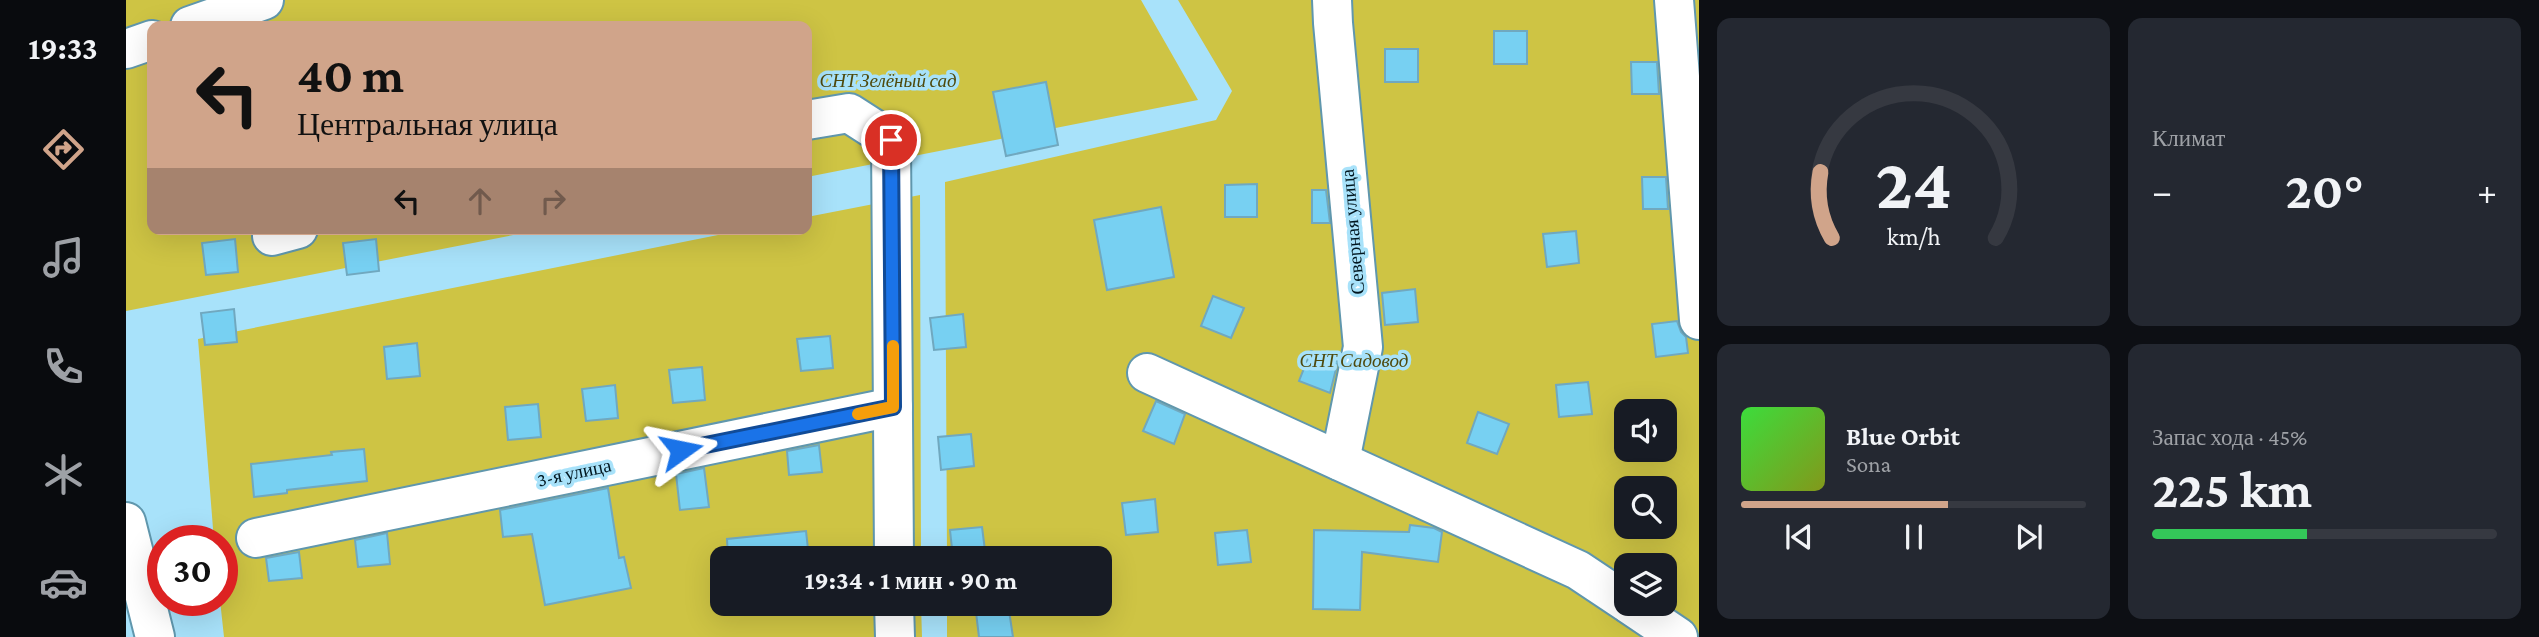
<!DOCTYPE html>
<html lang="ru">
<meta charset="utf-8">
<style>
:root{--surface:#171b24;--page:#242831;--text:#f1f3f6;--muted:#9ea1a6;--line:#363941;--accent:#d0a48a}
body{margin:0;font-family:"Crimson Pro",serif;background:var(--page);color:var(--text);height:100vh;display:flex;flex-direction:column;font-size:26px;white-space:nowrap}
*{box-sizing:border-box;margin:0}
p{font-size:23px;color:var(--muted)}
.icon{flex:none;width:38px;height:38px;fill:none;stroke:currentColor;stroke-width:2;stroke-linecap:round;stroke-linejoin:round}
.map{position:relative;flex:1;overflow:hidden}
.side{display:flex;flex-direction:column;gap:18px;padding:18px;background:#0d0f14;width:840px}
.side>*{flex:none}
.guide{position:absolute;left:21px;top:21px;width:665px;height:214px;border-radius:14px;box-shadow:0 7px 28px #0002;background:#d0a48a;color:#111;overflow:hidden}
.controls{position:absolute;left:1488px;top:399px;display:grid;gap:14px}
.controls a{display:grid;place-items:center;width:63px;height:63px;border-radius:14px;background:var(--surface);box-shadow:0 7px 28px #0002;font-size:35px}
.speed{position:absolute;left:21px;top:525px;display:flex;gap:14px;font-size:35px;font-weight:700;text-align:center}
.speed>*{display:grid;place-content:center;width:91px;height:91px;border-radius:50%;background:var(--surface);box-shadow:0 7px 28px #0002;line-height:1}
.speed .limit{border:10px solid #d22;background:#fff;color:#111}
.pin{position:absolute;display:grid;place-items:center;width:60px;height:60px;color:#fff;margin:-30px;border:4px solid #fff;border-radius:50%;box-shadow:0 2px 7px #0007}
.me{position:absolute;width:77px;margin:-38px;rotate:78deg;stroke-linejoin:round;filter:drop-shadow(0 0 5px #0008)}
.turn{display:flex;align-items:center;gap:24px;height:147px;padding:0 35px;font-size:32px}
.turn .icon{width:91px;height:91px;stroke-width:2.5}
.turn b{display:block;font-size:49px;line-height:60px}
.lanes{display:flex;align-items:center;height:66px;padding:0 35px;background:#0003;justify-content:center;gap:35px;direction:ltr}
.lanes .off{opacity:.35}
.big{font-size:52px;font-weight:700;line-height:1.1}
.side .widget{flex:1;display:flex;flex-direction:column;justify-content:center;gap:10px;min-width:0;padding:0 24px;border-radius:14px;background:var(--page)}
.side .dial{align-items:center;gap:0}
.dial svg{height:182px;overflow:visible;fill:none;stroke:var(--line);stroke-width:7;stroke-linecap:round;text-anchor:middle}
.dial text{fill:var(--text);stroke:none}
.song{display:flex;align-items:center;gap:21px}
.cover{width:84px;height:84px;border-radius:10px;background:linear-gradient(135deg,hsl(120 70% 55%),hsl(70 70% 35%))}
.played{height:7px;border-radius:4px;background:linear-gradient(90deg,var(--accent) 60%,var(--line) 60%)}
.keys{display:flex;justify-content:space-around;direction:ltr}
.heat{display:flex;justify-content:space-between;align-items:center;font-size:38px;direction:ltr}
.charge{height:10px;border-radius:5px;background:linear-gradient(90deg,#34c759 45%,var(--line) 0)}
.side .tiles{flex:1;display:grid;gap:18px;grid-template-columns:repeat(2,1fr)}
.trip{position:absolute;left:584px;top:546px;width:402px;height:70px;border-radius:14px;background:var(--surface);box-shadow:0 7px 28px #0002;font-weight:700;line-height:70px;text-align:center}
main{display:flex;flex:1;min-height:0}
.tab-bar{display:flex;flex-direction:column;width:126px;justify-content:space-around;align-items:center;background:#090b0e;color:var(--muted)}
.tab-bar .icon{width:49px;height:49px}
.tab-bar .on{color:var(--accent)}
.tab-bar b{font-size:32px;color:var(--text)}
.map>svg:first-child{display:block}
.green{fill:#cec444;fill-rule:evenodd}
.building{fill:#77d0f2;stroke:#70a8bf;stroke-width:2}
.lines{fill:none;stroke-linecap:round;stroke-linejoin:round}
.minor-casing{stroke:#6097ad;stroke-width:42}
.major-casing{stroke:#6097ad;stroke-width:42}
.minor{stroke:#fff;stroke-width:38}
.major{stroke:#fff;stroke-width:38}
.route-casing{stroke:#114b97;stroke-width:18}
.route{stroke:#1a73e8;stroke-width:12}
.slow{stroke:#f59e0b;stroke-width:12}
.labels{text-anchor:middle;stroke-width:7;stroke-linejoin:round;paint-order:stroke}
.park-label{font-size:19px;font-style:italic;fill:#4e490d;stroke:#a8e2fa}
.street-label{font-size:19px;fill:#021720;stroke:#a8e2fa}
</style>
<main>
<nav class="tab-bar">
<b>19:33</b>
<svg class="icon on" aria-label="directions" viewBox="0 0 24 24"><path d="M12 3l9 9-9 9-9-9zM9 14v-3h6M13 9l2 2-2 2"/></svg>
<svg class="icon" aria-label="music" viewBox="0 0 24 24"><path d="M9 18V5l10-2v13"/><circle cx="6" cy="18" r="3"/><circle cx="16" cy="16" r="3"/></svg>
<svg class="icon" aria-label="phone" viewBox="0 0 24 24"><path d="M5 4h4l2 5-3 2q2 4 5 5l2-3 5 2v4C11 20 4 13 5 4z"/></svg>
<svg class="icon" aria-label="climate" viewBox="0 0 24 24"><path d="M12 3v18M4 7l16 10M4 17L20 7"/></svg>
<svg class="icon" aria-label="car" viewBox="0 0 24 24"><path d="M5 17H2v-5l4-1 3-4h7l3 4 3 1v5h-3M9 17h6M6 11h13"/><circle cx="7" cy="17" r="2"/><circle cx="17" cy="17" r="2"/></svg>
</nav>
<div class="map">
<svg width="1573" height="637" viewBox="0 0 1573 637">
<rect width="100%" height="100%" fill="#a8e2fa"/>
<g class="green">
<path d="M0,0H1015L1072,100L681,177V26H26V229H418L0,311Z"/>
<path d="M1052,0H1573V637H821V604H975V558H821L819,182L1090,120L1106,91ZM1500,411H1538V450H1500ZM1500,488H1538V527H1500ZM1500,565H1538V604H1500Z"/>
<path d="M794,195L795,558H597V604H795L796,637H98L94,600H96V541H88L72,339L622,229H681V217Z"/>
</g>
<g class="building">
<rect x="1368" y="31" width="33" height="33"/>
<rect x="1259" y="49" width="33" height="33"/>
<path d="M1505,62H1531L1533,94H1506Z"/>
<path d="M920,82L932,145L880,156L867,92Z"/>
<path d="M1516,177H1540L1542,209H1517Z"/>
<path d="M1131,184V217H1099V185Z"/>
<path d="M1186,190H1200L1204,223H1186Z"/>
<path d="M1035,207L1048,277L981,290L968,220Z"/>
<path d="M1450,231L1453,263L1421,267L1417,234Z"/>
<path d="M109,239L112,272L80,275L76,243Z"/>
<path d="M250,239L253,271L221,275L217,243Z"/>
<path d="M1289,289L1292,322L1259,325L1256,293Z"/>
<path d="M1087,296L1118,308L1105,338L1075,326Z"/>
<path d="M108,309L111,342L79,345L75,313Z"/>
<path d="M837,314L840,347L808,350L804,318Z"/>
<path d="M1551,321L1555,332L1560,337L1562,353L1530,357L1526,324Z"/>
<path d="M704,336L707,368L675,371L671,339Z"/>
<path d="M291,343L294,376L261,379L258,347Z"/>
<path d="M1185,351L1212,361L1204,393L1173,381Z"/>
<path d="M576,367L579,400L547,403L543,370Z"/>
<path d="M1462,382L1466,414L1433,417L1430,385Z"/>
<path d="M489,385L492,418L460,421L456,389Z"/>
<path d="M1030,401L1059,414L1048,444L1017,431Z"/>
<path d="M412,404L415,437L382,440L379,407Z"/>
<path d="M1352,412L1383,424L1371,454L1341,443Z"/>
<path d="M845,434L848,466L815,470L812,437Z"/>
<path d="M693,445L696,472L663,475L661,451Z"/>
<path d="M238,449L241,481L161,490V493L128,497L125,464L206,455L205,452Z"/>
<path d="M578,468L583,507L554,510L550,474Z"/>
<path d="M482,488L493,558L498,557L505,588L419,605L406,534L377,537L374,510Z"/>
<path d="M1029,499L1032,532L1000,535L996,503Z"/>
<path d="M1284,525L1308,528L1316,532L1312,562L1236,552L1234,610L1187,609L1188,530L1283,532Z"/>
<path d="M856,527L860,558H827L824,530Z"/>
<path d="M1121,530L1125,562L1092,565L1089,533Z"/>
<path d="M680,531L683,558H602L601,539Z"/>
<path d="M261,533L264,564L232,567L229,540Z"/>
<path d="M173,552L176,578L143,581L140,558Z"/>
<path d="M849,604H882L887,637H853Z"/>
</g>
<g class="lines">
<g class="minor-casing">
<g id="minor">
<path d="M1206,0L1207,23L1237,347L1214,461"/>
<path d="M1548,0L1573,320"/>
<path d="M64,26L138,0"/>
<path d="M0,49L26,40"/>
<path d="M681,120L723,113L765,140L768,558"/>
<path d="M146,236L172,229"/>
<path d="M1021,373L1452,570L1500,602"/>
<path d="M130,538L767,407"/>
<path d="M768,604L769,637"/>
<path d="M1503,604L1552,637"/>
</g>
</g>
<g class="major-casing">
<path id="major" d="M0,522L29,637"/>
</g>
<use href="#minor" class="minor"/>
<use href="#major" class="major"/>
</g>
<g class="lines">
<g class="route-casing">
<path id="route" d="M555,450L767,407L765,140"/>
</g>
<use href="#route" class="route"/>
<path class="slow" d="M732,414L767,407V346"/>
</g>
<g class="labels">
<g class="park-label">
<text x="762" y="87">СНТ Зелёный сад</text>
<text x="1228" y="367">СНТ Садовод</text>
</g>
<g class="street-label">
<text transform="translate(1226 232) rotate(-95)" y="7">Северная улица</text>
<text transform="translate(448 472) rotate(-12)" y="7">3-я улица</text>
</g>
</g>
</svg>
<div class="controls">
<a><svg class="icon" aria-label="sound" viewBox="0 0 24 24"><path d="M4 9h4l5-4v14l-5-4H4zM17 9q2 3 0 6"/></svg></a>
<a><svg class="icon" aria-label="search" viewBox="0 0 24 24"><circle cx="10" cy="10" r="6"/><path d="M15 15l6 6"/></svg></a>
<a><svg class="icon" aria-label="layers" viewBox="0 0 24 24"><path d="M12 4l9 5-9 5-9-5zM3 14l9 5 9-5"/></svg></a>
</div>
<div class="speed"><div class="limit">30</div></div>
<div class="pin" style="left:765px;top:140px;background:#d93025"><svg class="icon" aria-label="arrive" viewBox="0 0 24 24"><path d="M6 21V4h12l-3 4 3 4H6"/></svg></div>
<svg class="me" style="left:555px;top:450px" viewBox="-20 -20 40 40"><path d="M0-17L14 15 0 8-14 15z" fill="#1a73e8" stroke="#fff" stroke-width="4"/></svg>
<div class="trip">19:34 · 1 мин · 90 m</div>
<div class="guide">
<div class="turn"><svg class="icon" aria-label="left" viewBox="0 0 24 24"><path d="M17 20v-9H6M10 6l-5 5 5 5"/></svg><div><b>40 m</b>Центральная улица</div></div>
<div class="lanes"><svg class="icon" aria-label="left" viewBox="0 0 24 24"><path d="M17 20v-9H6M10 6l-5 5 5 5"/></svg><svg class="icon off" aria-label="ahead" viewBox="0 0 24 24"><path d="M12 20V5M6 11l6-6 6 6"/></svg><svg class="icon off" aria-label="right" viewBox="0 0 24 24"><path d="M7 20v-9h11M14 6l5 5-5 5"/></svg></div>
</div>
</div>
<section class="side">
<div class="tiles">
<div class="widget dial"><svg viewBox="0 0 100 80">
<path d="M14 69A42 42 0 1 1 86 69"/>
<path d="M14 69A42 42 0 0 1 9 40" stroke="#d0a48a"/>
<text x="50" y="56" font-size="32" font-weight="700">24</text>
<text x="50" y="72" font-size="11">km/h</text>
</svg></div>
<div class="widget"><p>Климат</p>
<div class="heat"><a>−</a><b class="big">20°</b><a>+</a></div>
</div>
<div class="widget">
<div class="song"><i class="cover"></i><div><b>Blue Orbit</b><p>Sona</p></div></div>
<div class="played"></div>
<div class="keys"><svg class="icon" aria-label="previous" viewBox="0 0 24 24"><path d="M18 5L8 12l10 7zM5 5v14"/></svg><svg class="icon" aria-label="pause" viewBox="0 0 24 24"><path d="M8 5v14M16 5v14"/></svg><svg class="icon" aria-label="next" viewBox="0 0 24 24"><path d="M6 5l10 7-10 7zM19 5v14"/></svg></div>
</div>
<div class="widget"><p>Запас хода · 45%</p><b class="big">225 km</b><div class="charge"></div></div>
</div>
</section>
</main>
